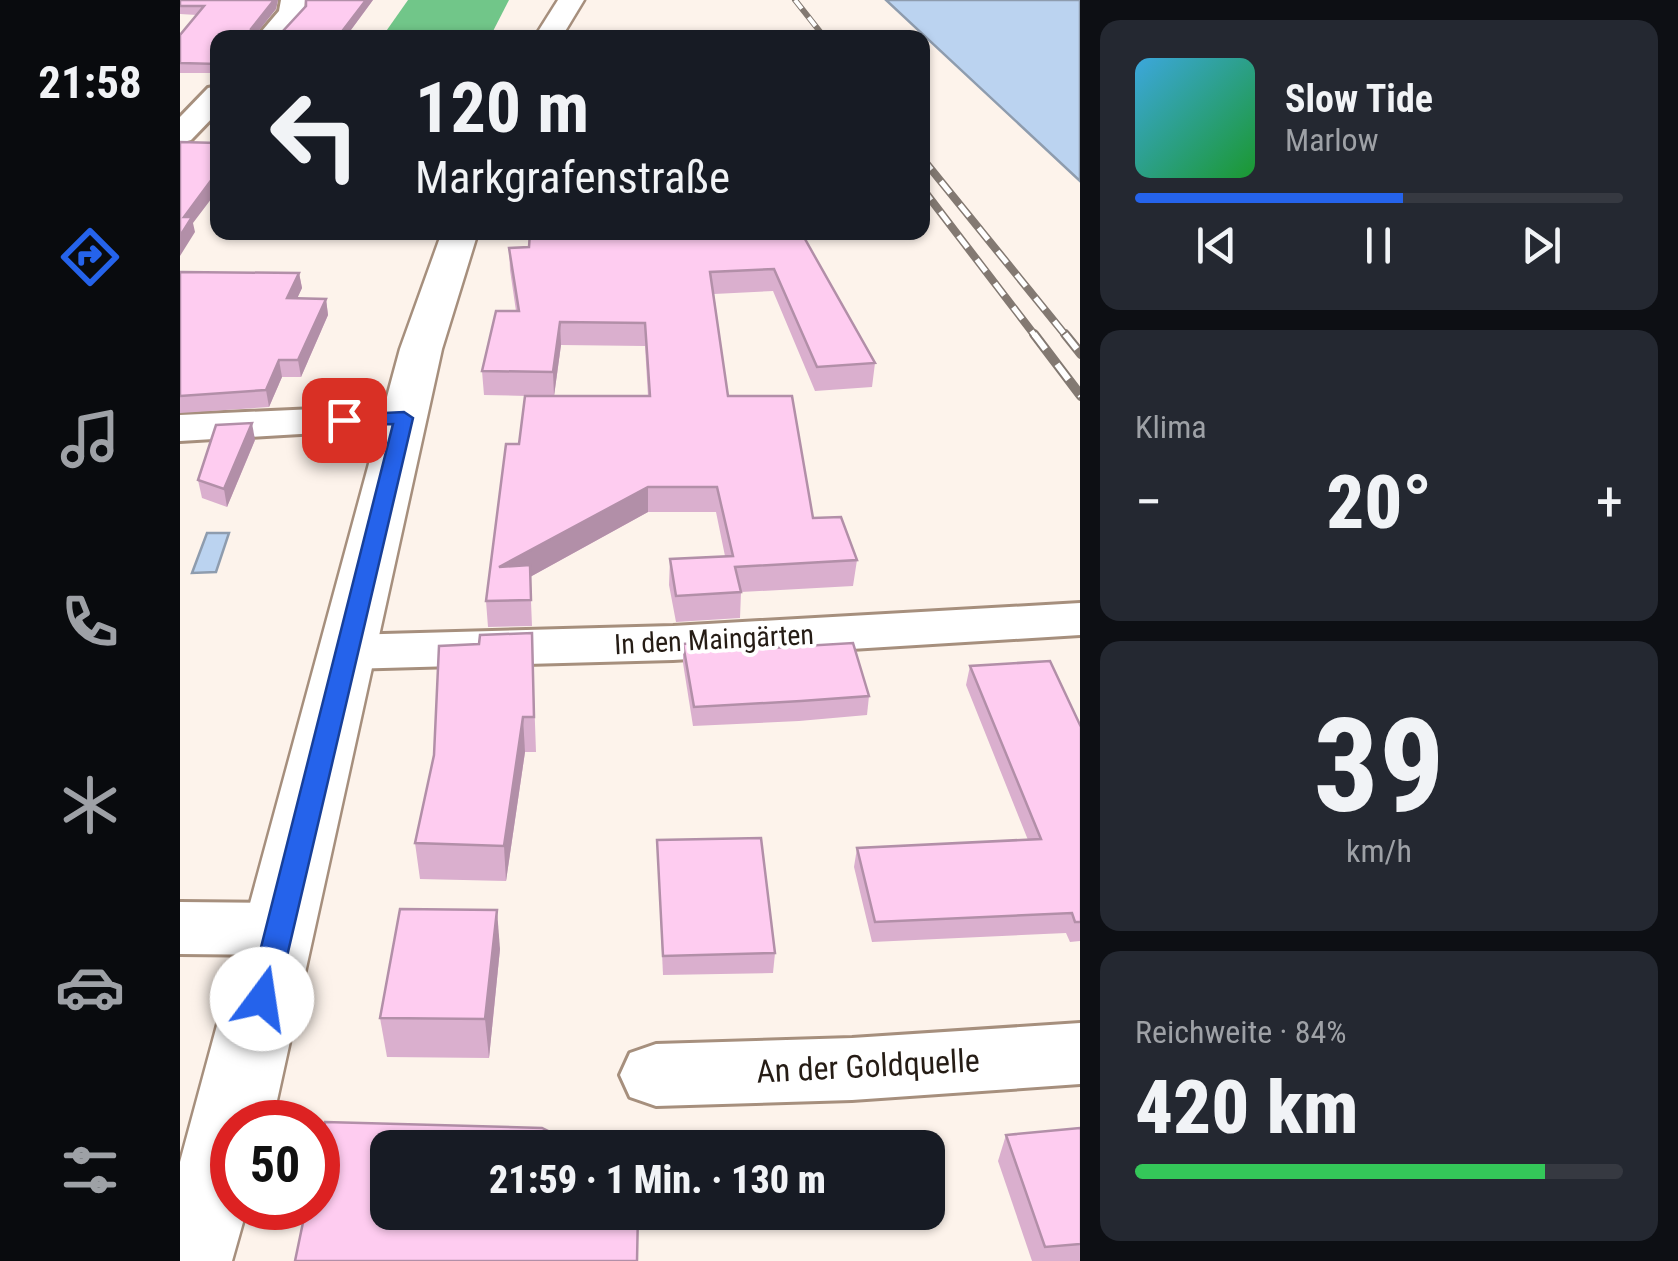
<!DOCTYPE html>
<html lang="de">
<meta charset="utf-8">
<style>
:root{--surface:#171b24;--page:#242831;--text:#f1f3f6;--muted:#9ea1a6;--line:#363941;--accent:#2563eb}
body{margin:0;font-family:"Roboto Condensed",sans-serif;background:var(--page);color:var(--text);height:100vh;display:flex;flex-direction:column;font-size:38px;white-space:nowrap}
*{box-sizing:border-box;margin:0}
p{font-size:32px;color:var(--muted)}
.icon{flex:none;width:55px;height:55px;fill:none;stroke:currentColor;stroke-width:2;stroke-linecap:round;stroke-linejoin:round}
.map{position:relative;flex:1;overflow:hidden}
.side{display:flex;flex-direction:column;gap:20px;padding:20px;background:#0d0f14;width:598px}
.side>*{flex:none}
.guide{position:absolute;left:30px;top:30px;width:720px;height:210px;border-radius:20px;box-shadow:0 2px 8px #0004;background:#171b24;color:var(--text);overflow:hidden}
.speed{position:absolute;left:30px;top:1100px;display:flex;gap:20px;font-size:50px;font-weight:700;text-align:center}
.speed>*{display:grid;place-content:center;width:130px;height:130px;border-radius:50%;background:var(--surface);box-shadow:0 2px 8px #0004;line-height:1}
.speed .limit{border:15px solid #d22;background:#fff;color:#111}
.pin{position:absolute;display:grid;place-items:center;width:85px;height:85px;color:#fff;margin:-42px;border-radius:20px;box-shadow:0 5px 15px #0006}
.me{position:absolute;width:110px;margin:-55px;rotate:14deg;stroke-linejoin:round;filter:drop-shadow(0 0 8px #0008)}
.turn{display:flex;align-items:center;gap:35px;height:210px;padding:0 40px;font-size:45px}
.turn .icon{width:130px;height:130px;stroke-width:2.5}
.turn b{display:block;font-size:70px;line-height:85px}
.big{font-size:75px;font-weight:800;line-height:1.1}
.side .tile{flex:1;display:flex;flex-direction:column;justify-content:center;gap:15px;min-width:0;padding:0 35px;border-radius:20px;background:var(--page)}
.side .dial{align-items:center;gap:0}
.dial b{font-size:130px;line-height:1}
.song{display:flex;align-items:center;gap:30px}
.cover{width:120px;height:120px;border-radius:15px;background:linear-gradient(135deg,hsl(200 70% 55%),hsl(130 70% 35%))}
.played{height:10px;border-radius:5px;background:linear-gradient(90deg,var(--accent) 55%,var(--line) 55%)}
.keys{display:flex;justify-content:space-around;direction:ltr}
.heat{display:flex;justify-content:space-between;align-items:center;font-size:55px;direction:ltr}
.charge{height:15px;border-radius:8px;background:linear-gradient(90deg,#34c759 84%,var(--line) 0)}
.trip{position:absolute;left:190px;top:1130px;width:575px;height:100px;border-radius:20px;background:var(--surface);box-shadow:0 2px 8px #0004;font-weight:800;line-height:100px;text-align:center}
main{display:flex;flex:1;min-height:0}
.menu{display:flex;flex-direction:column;width:180px;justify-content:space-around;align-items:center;background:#090b0e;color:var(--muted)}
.menu .icon{width:70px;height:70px}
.menu .current{color:var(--accent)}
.menu b{font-size:45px;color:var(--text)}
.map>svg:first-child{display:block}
.forest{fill:#71c689}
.water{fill:#bbd3f0;stroke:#8e9cae;stroke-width:2.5}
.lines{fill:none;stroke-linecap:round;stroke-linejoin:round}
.street-casing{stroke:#a68f7d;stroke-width:6}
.secondary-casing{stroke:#a68f7d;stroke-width:5}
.street{fill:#fff;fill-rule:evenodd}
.secondary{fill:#fff;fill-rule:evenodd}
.rail-far2-casing{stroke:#837972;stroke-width:6}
.rail-far1-casing{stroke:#837972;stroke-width:8}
.rail-casing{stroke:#837972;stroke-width:10}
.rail-far2{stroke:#fff;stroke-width:4;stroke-dasharray:11;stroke-linecap:butt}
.rail-far1{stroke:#fff;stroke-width:5;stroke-dasharray:15;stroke-linecap:butt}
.rail{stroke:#fff;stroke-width:6;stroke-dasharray:19;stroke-linecap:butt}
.wall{fill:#daafce;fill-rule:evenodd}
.shaded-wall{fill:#b28fa8}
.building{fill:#feccf0;stroke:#b28fa8;stroke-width:2.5}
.route{fill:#2563eb;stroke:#184099;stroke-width:2.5}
.labels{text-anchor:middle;stroke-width:8;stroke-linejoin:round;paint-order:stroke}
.street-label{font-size:28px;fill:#251c15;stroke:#fff}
.near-street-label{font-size:32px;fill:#251c15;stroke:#fff}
</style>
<main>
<nav class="menu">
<b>21:58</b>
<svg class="icon current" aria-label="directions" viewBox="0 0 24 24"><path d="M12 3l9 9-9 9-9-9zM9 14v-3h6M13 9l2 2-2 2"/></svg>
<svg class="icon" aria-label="music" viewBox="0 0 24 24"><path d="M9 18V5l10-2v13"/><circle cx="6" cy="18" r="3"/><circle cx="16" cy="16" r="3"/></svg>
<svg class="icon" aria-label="phone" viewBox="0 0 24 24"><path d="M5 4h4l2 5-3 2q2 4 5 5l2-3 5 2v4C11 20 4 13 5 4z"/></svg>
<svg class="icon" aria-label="climate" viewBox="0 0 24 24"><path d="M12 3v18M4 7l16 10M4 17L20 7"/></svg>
<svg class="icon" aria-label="car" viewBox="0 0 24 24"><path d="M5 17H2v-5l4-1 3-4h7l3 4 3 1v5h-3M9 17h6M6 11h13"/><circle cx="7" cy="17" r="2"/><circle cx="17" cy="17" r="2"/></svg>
<svg class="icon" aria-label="filters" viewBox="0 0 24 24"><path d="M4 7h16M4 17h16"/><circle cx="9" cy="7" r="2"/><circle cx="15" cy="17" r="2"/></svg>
</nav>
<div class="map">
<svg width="901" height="1261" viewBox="0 0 901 1261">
<rect width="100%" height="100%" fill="#fdf3eb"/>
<path class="forest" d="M228,0H329L310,37H202Z"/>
<g class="water">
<path d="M706,0H900V181Z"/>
<path d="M27,533H49L36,572L12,573Z"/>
</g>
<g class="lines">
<g class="street-casing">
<g id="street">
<path d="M101,0H125L124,13L103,38H76L99,11Z"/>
<path d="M38,86V112L11,140L0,143V117L28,88Z"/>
<path d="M224,405L239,409L246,418L239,427L0,441V415Z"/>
<path d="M901,603V635L493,660L167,669L148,664L140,652L148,640L167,635L493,626Z"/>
<path d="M0,902L100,903L123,911L133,929L123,947L100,955L0,954Z"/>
<path d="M901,1023V1084L672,1100L476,1106L450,1097L440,1075L450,1053L476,1044L672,1038Z"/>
</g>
</g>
<g class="secondary-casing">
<g id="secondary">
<path d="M378,0H404L381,38H354Z"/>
<path d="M262,232H298L262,349L96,1105L91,1122H52V1208H67L52,1261H0V1162L220,349Z"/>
</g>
</g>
<use href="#street" class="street"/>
<use href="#secondary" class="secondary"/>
<g class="rail-far2-casing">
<path id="rail-far2" d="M615,0L645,38"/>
</g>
<g class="rail-far1-casing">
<g id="rail-far1">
<path d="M742,158L887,337"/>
<path d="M742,188L856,337"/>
</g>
</g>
<g class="rail-casing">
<g id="rail">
<path d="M854,334L901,396"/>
<path d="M885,334L901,354"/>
</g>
</g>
<use href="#rail-far2" class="rail-far2"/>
<use href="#rail-far1" class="rail-far1"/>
<use href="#rail" class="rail"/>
</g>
<g class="wall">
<path d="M0,0H98L96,9L77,32H102L193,0L165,38H38V73H0V35L17,15L0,14Z"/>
<path d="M621,232L695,363L692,387L635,391L593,291L534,294L548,396L633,518L677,560L673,586L561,592L560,618L496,622L489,585L490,559L545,556L536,512H468L350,577L352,626L308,627L306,601L339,444L346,396L304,395L302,371L336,311L330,270L329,248ZM381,345L465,346L468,396H374Z"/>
<path d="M0,272L119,273L122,288L117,298L146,299L148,315L121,377H102L89,407L0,413Z"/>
<path d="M75,440L47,507L22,498L18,480Z"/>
<path d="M503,644L572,649L689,696L687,715L619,721L513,726L503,663Z"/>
<path d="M790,666L901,727V941L890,942L886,933L692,942L674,867L677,848L848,840L786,685Z"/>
<path d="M353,668L356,752H345L326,881L240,879L235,843Z"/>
<path d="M477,840L595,953L593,973L483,975Z"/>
<path d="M320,949L309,1058L207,1057L200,1018Z"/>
<path d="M901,1128V1261H852L818,1161L826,1135Z"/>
</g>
<g class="shaded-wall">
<path d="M94,0H98L96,9L73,38L71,29Z"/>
<path d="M186,0H193L165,38H157Z"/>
<path d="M38,171V190L13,223L15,232L0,256V236L4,217Z"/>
<path d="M119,273L122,288L110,314L107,298Z"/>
<path d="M146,299L148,315L121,377L118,360Z"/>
<path d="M380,322L381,345L374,396L373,372Z"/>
<path d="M99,360L102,377L89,407L86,390Z"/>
<path d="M72,423L75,440L47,507L44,489Z"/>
<path d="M468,487V512L350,577L352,626L350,577L319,567Z"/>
<path d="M343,717L345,752L326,881L324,846Z"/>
<path d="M317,910L320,949L309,1058L305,1019Z"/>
</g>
<g class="building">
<path d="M0,0H94L71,29L75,32H102L126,6V0H186L157,38H38V64L0,63V35L24,6H0Z"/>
<path d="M0,142L38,143V171L4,217H12L0,236Z"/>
<path d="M350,232H621L695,363L637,367L594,269L530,272L548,396H612L633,518L661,517L677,560L555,567L561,592L496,596L490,559L553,556L537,487H468L319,567L350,565L351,600L306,601L326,444H339L345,396H470L465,323L380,322L373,372L302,371L316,311H339L329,248L349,247Z"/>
<path d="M0,272L119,273L107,298L146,299L118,360H99L86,390L0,396Z"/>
<path d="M72,423L44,489L18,480L36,425Z"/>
<path d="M352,633L354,717H343L324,846L235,843L254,755L259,646L299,644L300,635Z"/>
<path d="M570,640L572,649L673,643L689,696L621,701L514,707L503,644Z"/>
<path d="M870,661L901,727V922H895L892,913L695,922L677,848L861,839L790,666Z"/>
<path d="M581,838L595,953L483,956L477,840Z"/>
<path d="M220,909L317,910L305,1019L200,1018Z"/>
<path d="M145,1122L362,1128L403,1148H208V1212H458L457,1261H115L126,1208H138V1157Z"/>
<path d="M901,1128V1244L865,1247L826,1135Z"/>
</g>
<path class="route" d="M224,412L233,418L97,999L93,1008L82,1011L72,1008L68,999L213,424L164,426L154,420L164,415Z"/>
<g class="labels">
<g class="street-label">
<text transform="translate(534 639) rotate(-3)" y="10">In den Maingärten</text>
</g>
<g class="near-street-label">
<text transform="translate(688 1066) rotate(-3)" y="11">An der Goldquelle</text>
</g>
</g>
</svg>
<div class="speed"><div class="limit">50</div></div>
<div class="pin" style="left:164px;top:420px;background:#d93025"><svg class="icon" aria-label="arrive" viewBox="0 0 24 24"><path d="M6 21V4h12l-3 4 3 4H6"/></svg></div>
<svg class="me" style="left:82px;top:999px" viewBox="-20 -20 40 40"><circle r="19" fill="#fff"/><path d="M0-13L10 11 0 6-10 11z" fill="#2563eb"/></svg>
<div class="trip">21:59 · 1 Min. · 130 m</div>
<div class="guide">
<div class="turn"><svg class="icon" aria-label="left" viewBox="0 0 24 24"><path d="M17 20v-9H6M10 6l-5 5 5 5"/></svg><div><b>120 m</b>Markgrafenstraße</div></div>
</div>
</div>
<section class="side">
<div class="tile">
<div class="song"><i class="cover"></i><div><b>Slow Tide</b><p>Marlow</p></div></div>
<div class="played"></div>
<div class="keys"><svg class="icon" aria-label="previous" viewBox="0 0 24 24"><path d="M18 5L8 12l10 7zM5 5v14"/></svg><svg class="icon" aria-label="pause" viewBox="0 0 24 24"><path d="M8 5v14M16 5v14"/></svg><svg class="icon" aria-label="next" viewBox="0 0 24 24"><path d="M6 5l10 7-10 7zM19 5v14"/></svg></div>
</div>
<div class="tile"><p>Klima</p>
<div class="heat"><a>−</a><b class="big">20°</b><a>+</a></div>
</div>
<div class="tile dial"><b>39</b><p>km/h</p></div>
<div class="tile"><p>Reichweite · 84%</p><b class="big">420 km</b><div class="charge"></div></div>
</section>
</main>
